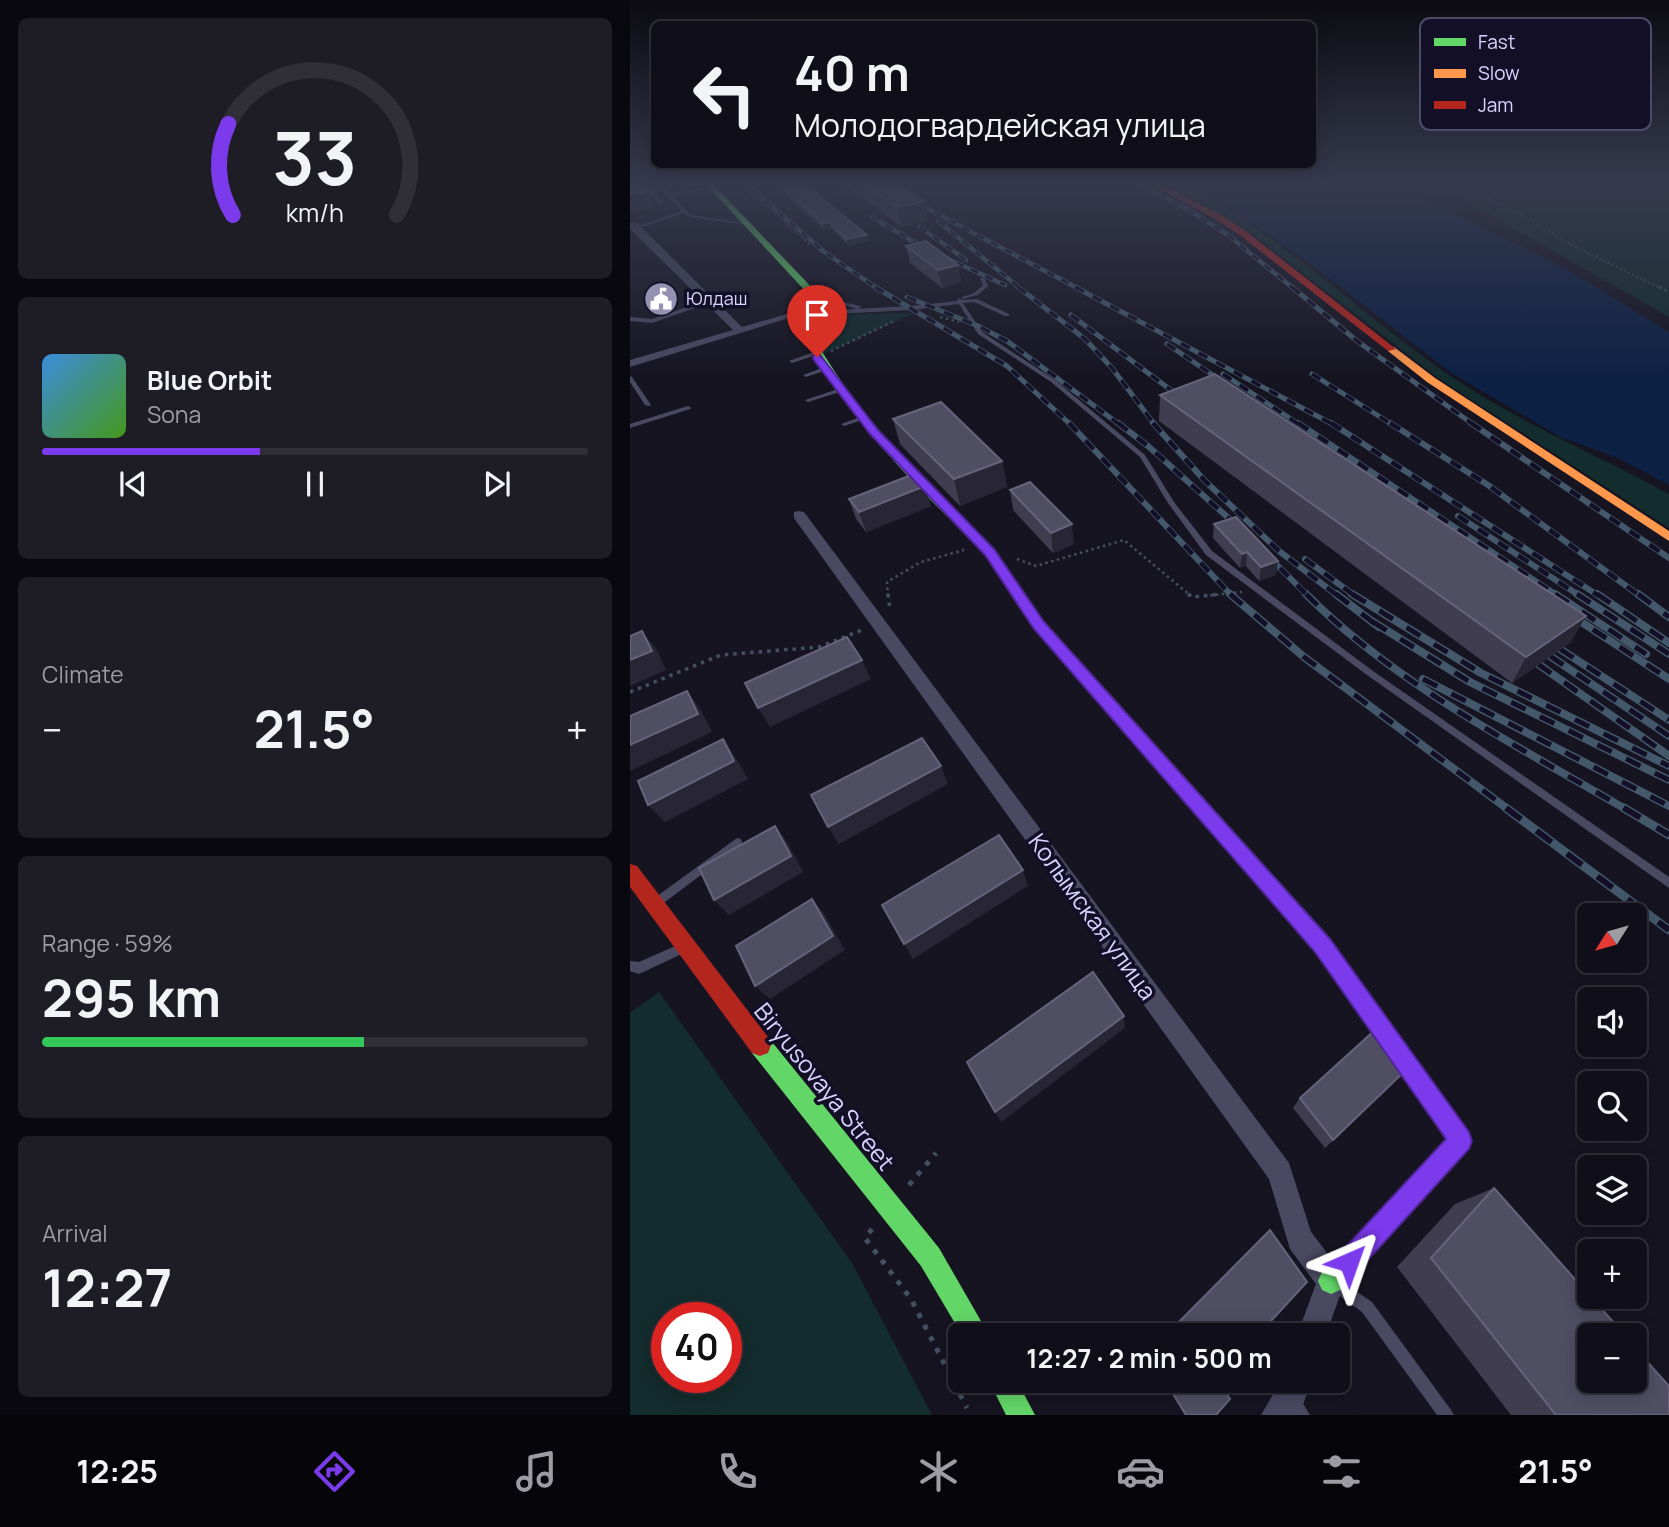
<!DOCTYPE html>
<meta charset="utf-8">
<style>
:root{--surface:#100f19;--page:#1e1d26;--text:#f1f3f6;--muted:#9c9ca2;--line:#302f38;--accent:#7c3aed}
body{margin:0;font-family:Manrope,sans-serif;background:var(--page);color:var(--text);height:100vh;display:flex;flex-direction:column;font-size:26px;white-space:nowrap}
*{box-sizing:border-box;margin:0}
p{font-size:23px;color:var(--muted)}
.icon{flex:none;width:38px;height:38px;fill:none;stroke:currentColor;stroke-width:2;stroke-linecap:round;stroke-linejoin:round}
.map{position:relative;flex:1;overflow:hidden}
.panel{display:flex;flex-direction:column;gap:18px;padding:18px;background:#09080e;width:630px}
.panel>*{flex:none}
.top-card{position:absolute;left:21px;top:21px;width:665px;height:147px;border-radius:10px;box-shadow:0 4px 18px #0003,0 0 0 2px var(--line);background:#100f19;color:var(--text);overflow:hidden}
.needle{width:46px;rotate:233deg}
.tools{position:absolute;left:947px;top:903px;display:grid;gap:14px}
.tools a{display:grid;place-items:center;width:70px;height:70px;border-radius:10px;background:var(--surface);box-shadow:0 4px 18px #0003,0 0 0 2px var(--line);font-size:35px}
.speed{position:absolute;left:21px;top:1302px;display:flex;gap:14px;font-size:35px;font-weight:700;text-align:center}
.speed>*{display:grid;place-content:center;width:91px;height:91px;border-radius:50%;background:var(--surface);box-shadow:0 4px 18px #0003,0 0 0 2px var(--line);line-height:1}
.speed .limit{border:10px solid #d22;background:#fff;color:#111}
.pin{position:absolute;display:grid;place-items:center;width:60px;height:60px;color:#fff;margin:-72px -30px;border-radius:50% 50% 50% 0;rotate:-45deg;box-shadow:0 0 7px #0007}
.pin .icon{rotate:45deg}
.me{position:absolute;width:77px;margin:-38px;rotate:43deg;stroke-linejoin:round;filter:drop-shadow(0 0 5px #0008)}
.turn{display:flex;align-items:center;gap:24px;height:147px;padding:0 28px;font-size:32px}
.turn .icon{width:91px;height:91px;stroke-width:2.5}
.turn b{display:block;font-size:49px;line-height:60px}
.big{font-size:52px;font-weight:700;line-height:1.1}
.panel .tile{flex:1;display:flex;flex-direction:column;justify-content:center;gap:10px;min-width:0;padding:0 24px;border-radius:10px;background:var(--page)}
.panel .dial{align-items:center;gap:0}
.dial svg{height:182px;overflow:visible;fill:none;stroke:var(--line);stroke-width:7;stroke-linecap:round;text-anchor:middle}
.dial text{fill:var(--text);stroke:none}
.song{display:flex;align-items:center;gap:21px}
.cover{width:84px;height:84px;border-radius:10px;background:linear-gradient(135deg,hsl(210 70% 55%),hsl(100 70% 35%))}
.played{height:7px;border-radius:4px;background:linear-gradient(90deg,var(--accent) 40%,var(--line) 40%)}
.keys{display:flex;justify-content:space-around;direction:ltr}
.heat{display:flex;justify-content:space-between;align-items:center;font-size:38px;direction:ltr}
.charge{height:10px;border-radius:5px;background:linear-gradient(90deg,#34c759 59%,var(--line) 0)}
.trip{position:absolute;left:318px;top:1323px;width:402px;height:70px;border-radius:10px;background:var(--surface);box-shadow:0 4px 18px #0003,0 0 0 2px var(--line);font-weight:700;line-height:70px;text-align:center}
.tab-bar{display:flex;height:112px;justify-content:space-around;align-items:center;background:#06060a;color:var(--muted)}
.tab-bar .icon{width:49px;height:49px}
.tab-bar .selected{color:var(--accent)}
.tab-bar b{font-size:32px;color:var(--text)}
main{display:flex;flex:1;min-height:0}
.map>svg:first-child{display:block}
.green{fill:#132c2d;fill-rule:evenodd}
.water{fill:#0d2144}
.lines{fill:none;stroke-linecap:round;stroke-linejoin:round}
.path-far3{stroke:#44505f;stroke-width:2;stroke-dasharray:2 2.5;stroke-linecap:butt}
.path-far2{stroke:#44505f;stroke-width:2.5;stroke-dasharray:2.5 3.5;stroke-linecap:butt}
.path-far1{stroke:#44505f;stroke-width:3.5;stroke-dasharray:3.5 5;stroke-linecap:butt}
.path{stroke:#44505f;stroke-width:5;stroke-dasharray:5 8;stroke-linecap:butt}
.lane{fill:#4a4962;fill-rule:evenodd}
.street{fill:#4a4962;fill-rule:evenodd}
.fast{fill:#63d668;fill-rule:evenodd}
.slow{fill:#ff974d;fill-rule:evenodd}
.jam{fill:#b3261e;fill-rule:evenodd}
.rail-far4-casing{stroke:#43596b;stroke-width:4.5}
.rail-far3-casing{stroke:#43596b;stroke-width:5}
.rail-far2-casing{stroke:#43596b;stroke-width:6}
.rail-far1-casing{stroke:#43596b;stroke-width:8}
.rail-casing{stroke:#43596b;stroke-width:9}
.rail-far4{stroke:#130f26;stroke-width:2.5;stroke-dasharray:8;stroke-linecap:butt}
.rail-far3{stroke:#130f26;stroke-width:3.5;stroke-dasharray:10;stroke-linecap:butt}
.rail-far2{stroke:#130f26;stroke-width:4.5;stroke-dasharray:12;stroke-linecap:butt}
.rail-far1{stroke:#130f26;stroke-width:5;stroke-dasharray:16;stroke-linecap:butt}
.rail{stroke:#130f26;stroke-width:6;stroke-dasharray:19;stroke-linecap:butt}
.wall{fill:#403d50}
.shaded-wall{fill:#282635}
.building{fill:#504e63;stroke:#66637b;stroke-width:2}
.route{fill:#7c3aed;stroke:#51269a;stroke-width:2}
.labels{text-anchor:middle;stroke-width:7;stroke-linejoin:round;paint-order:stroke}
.far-poi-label{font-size:18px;fill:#d9d4ff;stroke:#130f26;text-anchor:start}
.near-street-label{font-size:24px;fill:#d9d4ff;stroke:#130f26}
.key{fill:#130f26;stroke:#4e4a67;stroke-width:2}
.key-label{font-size:19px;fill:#d9d4ff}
</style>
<main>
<section class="panel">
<div class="tile dial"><svg viewBox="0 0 100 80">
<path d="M14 69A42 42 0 1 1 86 69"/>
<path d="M14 69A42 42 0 0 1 12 29" stroke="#7c3aed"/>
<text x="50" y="56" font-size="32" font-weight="700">33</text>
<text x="50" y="72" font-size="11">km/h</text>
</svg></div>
<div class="tile">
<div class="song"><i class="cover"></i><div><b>Blue Orbit</b><p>Sona</p></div></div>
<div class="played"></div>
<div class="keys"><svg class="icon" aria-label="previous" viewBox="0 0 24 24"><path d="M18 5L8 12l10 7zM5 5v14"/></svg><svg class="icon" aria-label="pause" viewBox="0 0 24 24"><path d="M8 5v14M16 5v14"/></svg><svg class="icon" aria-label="next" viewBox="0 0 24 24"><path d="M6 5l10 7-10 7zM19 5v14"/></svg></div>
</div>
<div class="tile"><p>Climate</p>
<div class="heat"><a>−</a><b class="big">21.5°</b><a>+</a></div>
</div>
<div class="tile"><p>Range · 59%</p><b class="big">295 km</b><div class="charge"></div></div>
<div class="tile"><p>Arrival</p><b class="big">12:27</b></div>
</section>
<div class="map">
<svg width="1039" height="1415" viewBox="0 0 1039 1415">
<rect width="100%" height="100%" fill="#161421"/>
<g class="green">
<path d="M525,180C558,180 601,211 628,230C694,275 753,330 819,375C888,422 966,454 1039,494V528L808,378L621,233L563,198Z"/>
<path d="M802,180H1039V317L813,188Z"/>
<path d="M285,313L193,354L176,319L186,315Z"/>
<path d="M29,992L222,1263L302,1415H0V1013ZM37,1318H96V1377H37Z"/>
</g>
<path class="water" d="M543,180H764L788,196L933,267L1039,332V485L988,458L930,437L821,373L682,265L603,210Z"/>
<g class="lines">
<g class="path-far3">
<path d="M107,180L180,245"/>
<path d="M785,180L827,187L872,204L947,248L1033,289"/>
</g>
<g class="path-far2">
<path d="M1029,287L1039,292"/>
<path d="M310,317L329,322"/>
<path d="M201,351L264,321"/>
<path d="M387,559L406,566L494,540L561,596"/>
<path d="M258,596L257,582L291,562L334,550"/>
<path d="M574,596L612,592"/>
</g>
<g class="path-far1">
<path d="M258,594L260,610"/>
<path d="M558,594L562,597L591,594"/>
<path d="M0,692L91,655L189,647L232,630"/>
</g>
<g class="path">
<path d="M279,1185L306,1153"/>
<path d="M242,1229L235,1238L281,1299L337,1408"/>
</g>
<g class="lane">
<path d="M24,180H28L41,194L82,185V187L43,196L60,215L115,223L113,224L59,217L54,213L6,229V227L52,211L30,187L21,189L33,203L30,204L16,188L29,185Z"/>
<path d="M350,278H354L358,285V286L348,295L332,299V297L344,293L353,285Z"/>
<path d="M185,295L230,306L231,307L228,309L183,297V296Z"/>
<path d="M329,298L332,300L347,299L379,314V316H375L344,302L333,303L352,332L425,380L515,455L544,502L582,551L743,671L1039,877V888L737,675L576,555L538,503L510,457L421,382L348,334L329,304L281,310L167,316L164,314L167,312L281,306L327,301Z"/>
<path d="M80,299L82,300V302L22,323L0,321V317L22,319Z"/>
<path d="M184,352L186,353V355L162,363L159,361Z"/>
<path d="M195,367L198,369L197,370L176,377L173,375Z"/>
<path d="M0,376L2,377L21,405L20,406L15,405L0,382Z"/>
<path d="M211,388L213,389V391L178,402L175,400Z"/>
<path d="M58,406L61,408L60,409L0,428V424Z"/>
<path d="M233,416L235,417V419L214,426L211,424Z"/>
<path d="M107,838L111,839L112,842L111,845L31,905L27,907L23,905L22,902L23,899Z"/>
<path d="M50,944L54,945L55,949L54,953L9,974L0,971V961L9,962Z"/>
<path d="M708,1279L742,1302L821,1410L824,1415H807L732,1312L703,1291L701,1286L703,1281Z"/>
<path d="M664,1394L669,1397L680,1415H663L656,1402L659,1397Z"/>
</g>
<g class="street">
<path d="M0,223H7L112,327L167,311L172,314L0,367V360L103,330L0,229Z"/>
<path d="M169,511L174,512L659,1163L681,1232L711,1271L715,1281L696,1335H667L686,1284L660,1249L639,1179L164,518V512Z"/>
<path d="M651,1381H681L672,1408L666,1415H631Z"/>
</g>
<g class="fast">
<path d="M72,180H79L188,294V298L172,314C219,412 290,474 365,549L374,563L372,566H362L355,555C281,479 208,412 162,314L180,296Z"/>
<path d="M556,783L562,785L700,938L842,1141L839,1149L710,1290L701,1294L692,1290L688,1281L692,1272L816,1140L686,952L550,795L547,790L550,785Z"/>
<path d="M130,1034L138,1037L309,1248L359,1335H332L291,1266L122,1053L119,1045L122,1037Z"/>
<path d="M359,1381H387L405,1415H376Z"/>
</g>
<g class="slow">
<path d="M758,347H764L805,378L1039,531V541L797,382L758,351Z"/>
<path d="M367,559L372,560L414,621L562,785L565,790L562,795L556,797L550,795L404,629L360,563Z"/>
</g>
<g class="jam">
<path d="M513,180H521L591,215L617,232L766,349L758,351L611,236L585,219Z"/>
<path d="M0,864L7,866L138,1037L141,1045L138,1053L130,1056L122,1053L0,887Z"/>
</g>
<g class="rail-far4-casing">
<g id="rail-far4">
<path d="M112,180L193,251L248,289"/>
<path d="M249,180L268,193L449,289"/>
<path d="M500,180L554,207L598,235L664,289"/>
<path d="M242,217L296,249L375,285"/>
<path d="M308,221L391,289"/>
<path d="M290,227L336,260"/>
</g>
</g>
<g class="rail-far3-casing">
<g id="rail-far3">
<path d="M245,287L377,366L441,425"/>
<path d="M388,287L455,339L482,368L525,425"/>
<path d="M445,287L704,425"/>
<path d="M662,287L727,341L844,425"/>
<path d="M277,297L346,325L377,341L490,425"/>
<path d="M441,315L558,403"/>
<path d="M537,344L599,386"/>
<path d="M593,374L670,425"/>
<path d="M682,374L763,425"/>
</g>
</g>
<g class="rail-far2-casing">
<g id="rail-far2">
<path d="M439,423L602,596"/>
<path d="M488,423L518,446L613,531"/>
<path d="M523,423L575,481L649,551L708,596"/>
<path d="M668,423L928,596"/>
<path d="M701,423L969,596"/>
<path d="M760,423L858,485L1010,596"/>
<path d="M841,423L1039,558"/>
<path d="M828,516L950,596"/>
<path d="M633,551L678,596"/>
<path d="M675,559L725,596"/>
</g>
</g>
<g class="rail-far1-casing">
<g id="rail-far1">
<path d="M600,594L674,657L879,810"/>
<path d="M676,594C768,686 886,745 997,810"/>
<path d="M706,594L749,627"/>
<path d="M722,594L851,673L1039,766"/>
<path d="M925,594L1016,654"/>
<path d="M947,594L1039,654"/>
<path d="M967,594L1039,643"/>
<path d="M1008,594L1039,617"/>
<path d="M936,612L1039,679"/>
<path d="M743,622L840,682L1039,780"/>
<path d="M930,649L1039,720"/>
<path d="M920,656L1039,736"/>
<path d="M908,664L1039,756"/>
<path d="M793,679L1039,806"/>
</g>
</g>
<g class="rail-casing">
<g id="rail">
<path d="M876,808L1039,930"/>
<path d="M994,808L1039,835"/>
</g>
</g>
<use href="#rail-far4" class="rail-far4"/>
<use href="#rail-far3" class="rail-far3"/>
<use href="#rail-far2" class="rail-far2"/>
<use href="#rail-far1" class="rail-far1"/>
<use href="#rail" class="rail"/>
</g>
<g class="wall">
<path d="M208,180H262L298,220L272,227Z"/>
<path d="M154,189L238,241L219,246L201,228L194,230L156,196Z"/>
<path d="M276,246L328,265L331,282L312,288L280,263Z"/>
<path d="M530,395L941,642L882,683L529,421Z"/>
<path d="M263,419L372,461L377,487L330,506L270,444Z"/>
<path d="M380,490L444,544L423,553L383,510Z"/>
<path d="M219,499L301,506L236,532L226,519Z"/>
<path d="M584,524L646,575L629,581L616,566L610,568L583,538Z"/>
<path d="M765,1081L695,1148L663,1108L670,1098Z"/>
<path d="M864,1188L1039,1415H881L767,1267L825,1204Z"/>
<path d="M640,1230L628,1335H535Z"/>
</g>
<g class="shaded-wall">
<path d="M17,191L24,208L0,213V195Z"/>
<path d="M294,201L298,220L272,227L268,207Z"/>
<path d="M199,222L201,228L194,230L192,223Z"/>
<path d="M237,235L238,241L219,246L217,239Z"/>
<path d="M328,265L331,282L312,288L308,270Z"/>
<path d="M372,461L377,487L330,506L324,479Z"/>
<path d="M295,486L301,506L236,532L229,512Z"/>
<path d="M442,524L444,544L423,553L421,533Z"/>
<path d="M617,552L616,566L610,568L612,554Z"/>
<path d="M648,561L646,575L629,581L631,567Z"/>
<path d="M956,616L941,642L882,683L896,657Z"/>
<path d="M12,631L27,650L36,670L0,686V660Z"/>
<path d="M232,660L241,679L140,727L128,708Z"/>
<path d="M57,691L71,710L82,732L0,771V745Z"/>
<path d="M93,739L106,758L118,779L35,822L18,805Z"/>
<path d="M311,766L318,784L209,844L198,827Z"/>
<path d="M145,826L158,843L173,872L99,915L84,900Z"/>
<path d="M393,870L398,886L283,959L274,944Z"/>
<path d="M182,899L195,915L215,950L140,999L125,986Z"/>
<path d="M494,1016L495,1028L371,1122L365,1112Z"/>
</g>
<g class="building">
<path d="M0,180H6L17,191L0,195Z"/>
<path d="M229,180H262L294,201L268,207Z"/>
<path d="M176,185L237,235L217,239L199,222L192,223L154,189Z"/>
<path d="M296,241L328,265L308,270L276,246Z"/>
<path d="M585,374L956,616L896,657L530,395Z"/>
<path d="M311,402L372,461L324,479L263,419Z"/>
<path d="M284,474L295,486L229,512L219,499Z"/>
<path d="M400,482L442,524L421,533L380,490Z"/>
<path d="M606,517L648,561L631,567L617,552L612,554L584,524Z"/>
<path d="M12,631L22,651L0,660V636Z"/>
<path d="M217,637L232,660L128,708L115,683Z"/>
<path d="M57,691L68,714L0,745V716Z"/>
<path d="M292,738L311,766L198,827L181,795Z"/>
<path d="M93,739L104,761L18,805L8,781Z"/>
<path d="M145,826L161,856L84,900L69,868Z"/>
<path d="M369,835L393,870L274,944L252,905Z"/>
<path d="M182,899L203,936L125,986L106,946Z"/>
<path d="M463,972L494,1016L365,1112L337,1062Z"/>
<path d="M746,1029L776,1070L703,1140L670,1098Z"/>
<path d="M864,1188L959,1295V1297H961L995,1335H959V1381H1004V1347L1039,1386V1415H926L801,1258Z"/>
<path d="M640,1230L677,1282L628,1335H536Z"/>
<path d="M535,1381H588L600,1399L586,1415H556Z"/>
</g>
<linearGradient id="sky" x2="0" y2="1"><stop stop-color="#0c0b12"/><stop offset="0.48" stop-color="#363a4e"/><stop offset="1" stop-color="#363a4e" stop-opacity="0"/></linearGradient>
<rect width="1039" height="378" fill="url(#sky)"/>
<path class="route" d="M183,355H190L248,430L364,549L414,622L700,939L839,1132L842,1141L839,1149L728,1271L719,1275L710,1271L706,1262L710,1253L816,1139L685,952L404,629L355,555L240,434L183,359Z"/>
<defs>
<g id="civic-disc" transform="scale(1.75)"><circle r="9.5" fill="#9591b1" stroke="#130f26"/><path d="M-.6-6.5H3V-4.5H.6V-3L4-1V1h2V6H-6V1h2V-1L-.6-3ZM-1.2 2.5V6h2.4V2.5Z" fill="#fff"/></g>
</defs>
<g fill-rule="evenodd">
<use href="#civic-disc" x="31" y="299"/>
</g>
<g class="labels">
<g class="far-poi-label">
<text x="56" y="305">Юлдаш</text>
</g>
<g class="near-street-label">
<text transform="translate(462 917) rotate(54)" y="8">Колымская улица</text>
<text transform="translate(194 1087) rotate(51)" y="8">Biryusovaya Street</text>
</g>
</g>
<rect x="790" y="18" width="231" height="112" rx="10" class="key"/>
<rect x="804" y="38" width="32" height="8" fill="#63d668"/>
<rect x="804" y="69" width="32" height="9" fill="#ff974d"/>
<rect x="804" y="101" width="32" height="8" fill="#b3261e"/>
<g class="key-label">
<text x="848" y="49">Fast</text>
<text x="848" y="80">Slow</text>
<text x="848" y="112">Jam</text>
</g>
</svg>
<div class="tools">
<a><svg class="needle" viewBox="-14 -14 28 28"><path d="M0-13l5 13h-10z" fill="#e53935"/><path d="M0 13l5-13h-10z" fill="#9c9ca2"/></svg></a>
<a><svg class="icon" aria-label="sound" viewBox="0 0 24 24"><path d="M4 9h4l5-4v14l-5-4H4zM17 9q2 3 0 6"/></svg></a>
<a><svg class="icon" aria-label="search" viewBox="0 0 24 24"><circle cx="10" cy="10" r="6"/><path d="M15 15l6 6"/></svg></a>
<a><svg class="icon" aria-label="layers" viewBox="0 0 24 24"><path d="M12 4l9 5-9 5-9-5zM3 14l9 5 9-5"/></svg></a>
<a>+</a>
<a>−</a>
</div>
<div class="speed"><div class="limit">40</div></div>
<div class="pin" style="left:187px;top:357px;background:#d93025"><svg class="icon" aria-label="arrive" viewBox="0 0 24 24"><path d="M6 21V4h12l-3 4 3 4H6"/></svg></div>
<svg class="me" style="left:719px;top:1262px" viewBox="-20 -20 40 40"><path d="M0-17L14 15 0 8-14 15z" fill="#7c3aed" stroke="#fff" stroke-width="4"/></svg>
<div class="trip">12:27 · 2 min · 500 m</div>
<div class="top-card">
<div class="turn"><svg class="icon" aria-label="left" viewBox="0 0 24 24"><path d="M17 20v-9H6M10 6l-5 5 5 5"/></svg><div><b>40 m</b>Молодогвардейская улица</div></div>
</div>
</div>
</main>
<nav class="tab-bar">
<b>12:25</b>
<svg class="icon selected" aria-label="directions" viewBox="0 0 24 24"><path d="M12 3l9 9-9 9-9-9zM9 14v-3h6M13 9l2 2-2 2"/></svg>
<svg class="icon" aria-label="music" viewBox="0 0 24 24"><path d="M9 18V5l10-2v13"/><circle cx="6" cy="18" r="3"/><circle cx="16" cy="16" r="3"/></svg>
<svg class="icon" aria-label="phone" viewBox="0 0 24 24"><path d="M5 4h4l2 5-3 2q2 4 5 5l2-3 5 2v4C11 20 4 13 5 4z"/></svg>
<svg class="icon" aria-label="climate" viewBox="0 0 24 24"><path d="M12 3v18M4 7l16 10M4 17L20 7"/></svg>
<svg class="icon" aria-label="car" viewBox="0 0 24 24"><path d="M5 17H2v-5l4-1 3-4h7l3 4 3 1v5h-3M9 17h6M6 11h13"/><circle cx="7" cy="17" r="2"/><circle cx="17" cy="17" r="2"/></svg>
<svg class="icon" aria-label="filters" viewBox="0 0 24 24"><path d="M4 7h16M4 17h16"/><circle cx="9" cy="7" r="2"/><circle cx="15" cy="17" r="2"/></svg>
<b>21.5°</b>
</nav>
